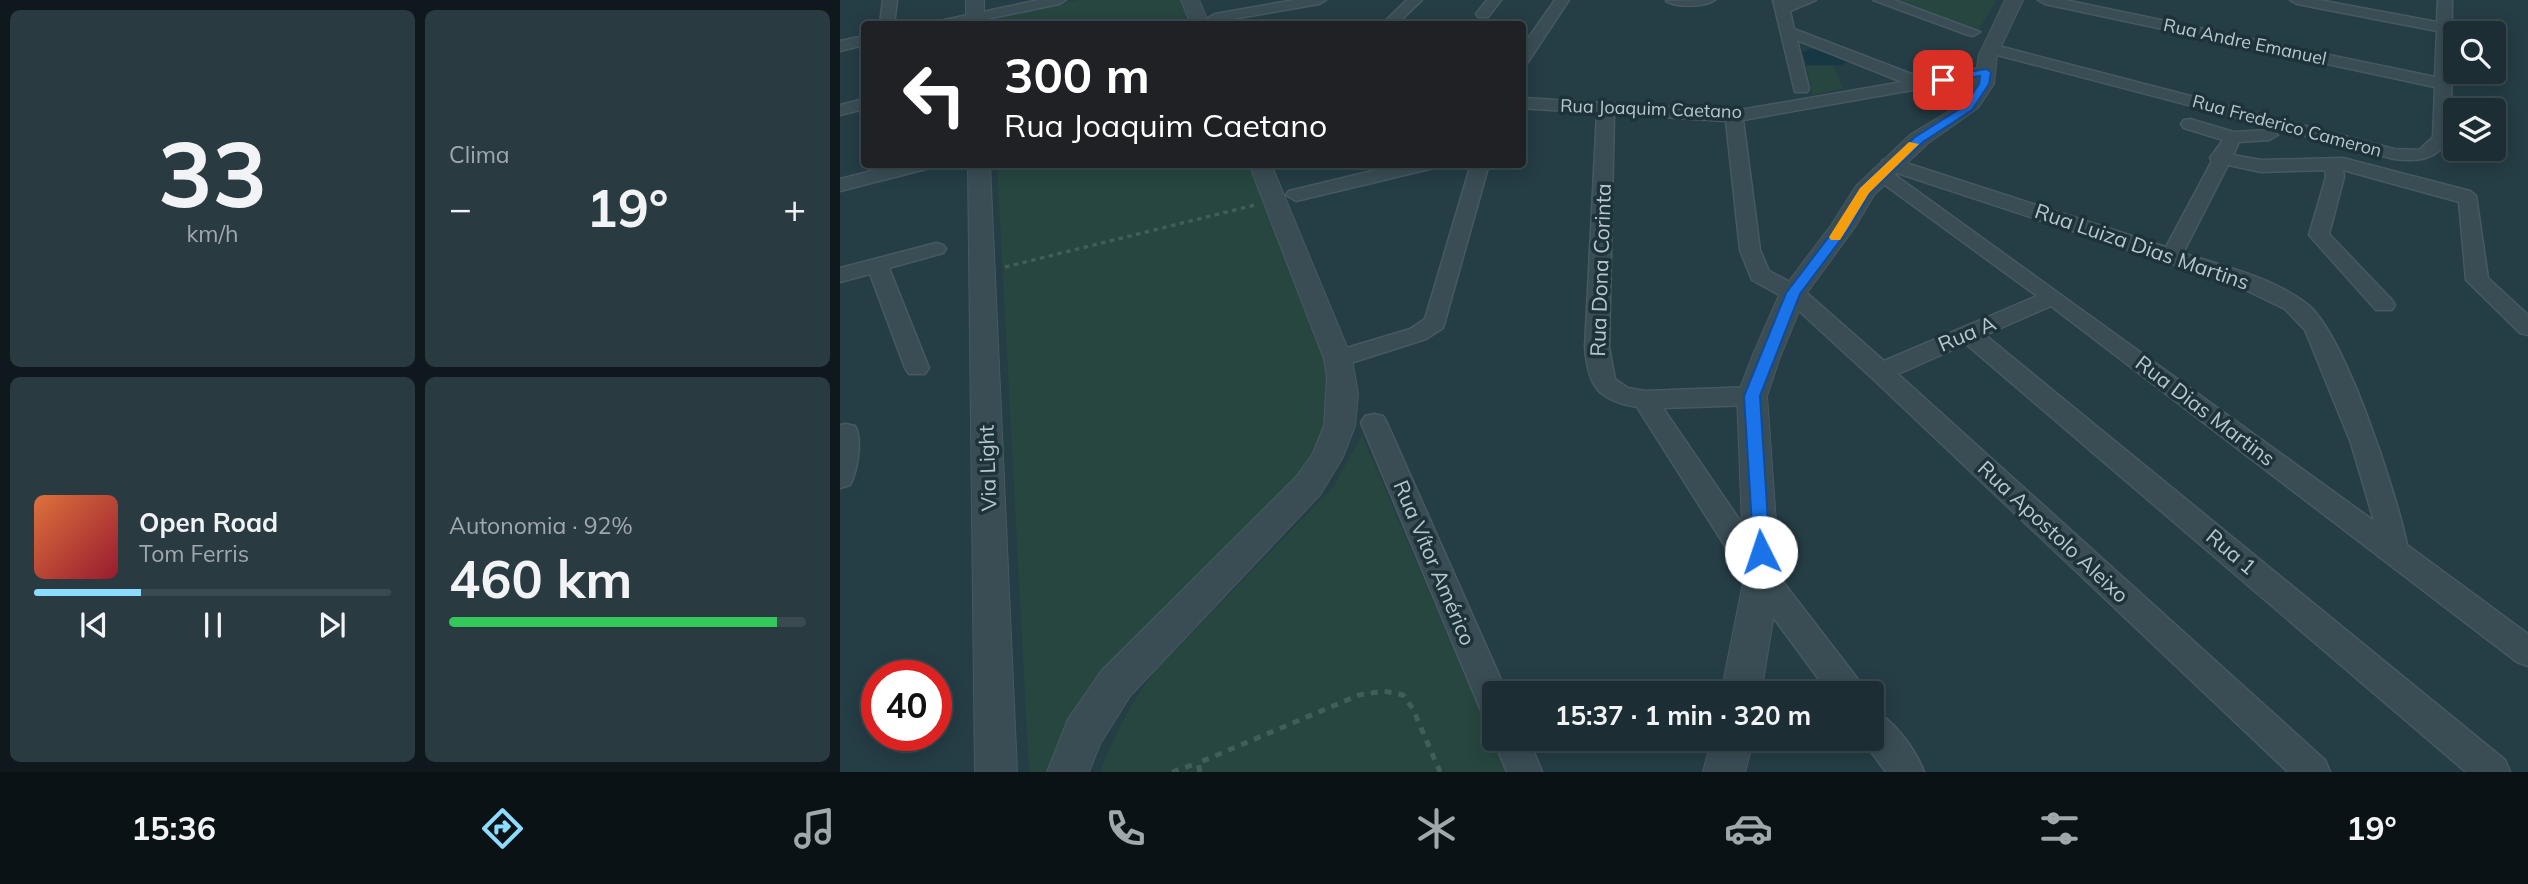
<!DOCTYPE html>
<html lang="pt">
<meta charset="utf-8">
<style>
:root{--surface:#1c2e34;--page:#293a40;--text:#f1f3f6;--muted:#a0a8ac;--line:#3a4a4f;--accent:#8bdcff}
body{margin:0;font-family:Mulish,sans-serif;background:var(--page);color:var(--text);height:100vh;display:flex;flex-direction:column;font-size:26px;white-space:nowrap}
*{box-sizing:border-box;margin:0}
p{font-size:23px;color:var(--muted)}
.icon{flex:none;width:38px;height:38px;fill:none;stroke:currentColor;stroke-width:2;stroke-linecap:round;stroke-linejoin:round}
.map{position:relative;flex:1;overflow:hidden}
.drawer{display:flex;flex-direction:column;gap:10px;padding:10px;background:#0f191d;width:840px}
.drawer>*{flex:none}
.guide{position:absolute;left:21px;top:21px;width:665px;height:147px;border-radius:7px;box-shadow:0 4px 18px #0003,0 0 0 2px var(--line);background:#202124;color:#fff;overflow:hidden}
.tools{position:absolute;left:1603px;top:21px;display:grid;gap:14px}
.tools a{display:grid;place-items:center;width:63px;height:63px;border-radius:7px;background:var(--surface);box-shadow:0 4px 18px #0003,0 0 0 2px var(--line);font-size:35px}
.speed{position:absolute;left:21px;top:660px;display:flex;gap:14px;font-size:35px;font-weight:700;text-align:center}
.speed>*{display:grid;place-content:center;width:91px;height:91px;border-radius:50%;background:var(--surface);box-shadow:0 4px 18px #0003,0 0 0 2px var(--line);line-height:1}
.speed .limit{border:10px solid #d22;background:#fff;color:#111}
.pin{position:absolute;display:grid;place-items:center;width:60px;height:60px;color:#fff;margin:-30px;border-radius:14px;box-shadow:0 4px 10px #0006}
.me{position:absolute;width:77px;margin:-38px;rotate:356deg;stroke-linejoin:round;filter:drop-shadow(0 0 5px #0008)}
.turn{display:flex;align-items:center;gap:24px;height:147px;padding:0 28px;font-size:32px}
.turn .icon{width:91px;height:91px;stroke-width:2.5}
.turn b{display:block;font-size:49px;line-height:60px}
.big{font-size:52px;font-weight:700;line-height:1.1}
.drawer .widget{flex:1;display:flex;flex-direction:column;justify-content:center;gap:10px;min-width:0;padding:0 24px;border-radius:10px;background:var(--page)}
.drawer .dial{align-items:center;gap:0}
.dial b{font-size:91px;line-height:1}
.song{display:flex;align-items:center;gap:21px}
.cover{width:84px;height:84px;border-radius:10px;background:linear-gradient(135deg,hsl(20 70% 55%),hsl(350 70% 35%))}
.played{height:7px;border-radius:4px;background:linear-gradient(90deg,var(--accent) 30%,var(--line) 30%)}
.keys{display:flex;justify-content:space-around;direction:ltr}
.heat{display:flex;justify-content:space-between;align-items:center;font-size:38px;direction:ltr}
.charge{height:10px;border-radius:5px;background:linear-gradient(90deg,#34c759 92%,var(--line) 0)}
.drawer .tiles{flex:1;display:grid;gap:10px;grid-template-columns:repeat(2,1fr)}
.trip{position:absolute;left:642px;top:681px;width:402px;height:70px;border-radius:7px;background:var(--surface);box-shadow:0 4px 18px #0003,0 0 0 2px var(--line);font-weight:700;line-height:70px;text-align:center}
.tabs{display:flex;height:112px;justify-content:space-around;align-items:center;background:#0b1215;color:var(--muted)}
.tabs .icon{width:49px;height:49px}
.tabs .on{color:var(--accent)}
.tabs b{font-size:32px;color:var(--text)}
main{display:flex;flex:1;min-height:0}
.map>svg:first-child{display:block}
.green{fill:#274640}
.water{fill:#163845}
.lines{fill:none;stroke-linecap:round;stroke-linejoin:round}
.minor-casing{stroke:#465961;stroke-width:3}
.tertiary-casing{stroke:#465961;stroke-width:2}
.path-far1{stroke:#415e57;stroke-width:3.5;stroke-dasharray:4.5 4.5;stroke-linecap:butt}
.path{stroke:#415e57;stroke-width:5;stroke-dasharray:7 7;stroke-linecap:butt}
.minor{fill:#3a4d55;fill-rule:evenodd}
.tertiary{fill:#3a4d55;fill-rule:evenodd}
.route{fill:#1a73e8;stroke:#114b97;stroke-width:2}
.slow{fill:#f59e0b}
.labels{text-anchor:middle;stroke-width:7;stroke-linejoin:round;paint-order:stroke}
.far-street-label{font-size:18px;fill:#b7c7ce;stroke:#1e323a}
.street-label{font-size:21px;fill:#b7c7ce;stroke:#1e323a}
</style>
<main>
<section class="drawer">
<div class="tiles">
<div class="widget dial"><b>33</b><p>km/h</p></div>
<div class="widget"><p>Clima</p>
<div class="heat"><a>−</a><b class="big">19°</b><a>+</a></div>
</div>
<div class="widget">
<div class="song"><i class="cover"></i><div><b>Open Road</b><p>Tom Ferris</p></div></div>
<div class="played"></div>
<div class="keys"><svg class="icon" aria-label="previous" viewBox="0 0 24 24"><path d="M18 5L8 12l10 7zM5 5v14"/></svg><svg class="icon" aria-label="pause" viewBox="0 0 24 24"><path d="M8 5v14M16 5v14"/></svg><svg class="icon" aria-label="next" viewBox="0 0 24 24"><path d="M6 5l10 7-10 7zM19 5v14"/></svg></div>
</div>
<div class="widget"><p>Autonomia · 92%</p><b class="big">460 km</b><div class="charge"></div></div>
</div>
</section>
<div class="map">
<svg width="1688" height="772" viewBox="0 0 1688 772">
<rect width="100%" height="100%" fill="#253d45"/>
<g class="green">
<path d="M238,0H348L358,24H151L160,17Z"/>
<path d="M1047,0H1149L1156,1L1139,29L1130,30Z"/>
<path d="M966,66H994L1003,89L973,95Z"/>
<path d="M157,165H409L502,392L493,441L219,772H189Z"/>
<path d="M522,435L666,772H260C274,734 291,702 316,670L493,487Z"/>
</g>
<path class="water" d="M969,49L983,50L1011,59L1002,65H967L962,53Z"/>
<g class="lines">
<g class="minor-casing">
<g id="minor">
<path d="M43,0H57L54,24H40Z"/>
<path d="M199,0H226L219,4L123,24H97L104,20Z"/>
<path d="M454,0H486L479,4L375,22L368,18L375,14Z"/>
<path d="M567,0H582L557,24H542Z"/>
<path d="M647,0H661L648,17H638L636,14Z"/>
<path d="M715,0H729L688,62L682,64V47Z"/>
<path d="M875,0C865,7 836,8 826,1Z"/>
<path d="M933,0H976L950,11L954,29L1082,78L1146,67L1154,72L1146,77L903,120L920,250L929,271L961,288L1044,361L1197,296L1034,177L1032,173L1034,169L1044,168L1041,164L1043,160H1057L1326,247L1372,161L1370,158L1383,140L1344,128L1341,124L1344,120L1350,119L1394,132L1429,130L1438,135L1429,140L1399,142L1393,155L1421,160L1503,158L1630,191L1636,196L1648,278L1688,315V335L1680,333L1626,280L1619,202L1503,170L1504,177L1489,234L1552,300L1555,305L1552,310H1536L1469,235L1486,177L1485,170L1421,172L1388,165L1343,253C1385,267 1432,277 1467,304C1505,334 1557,495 1567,545L1688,634V666L1677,662L1211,306L1145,335L1665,760L1670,772H1626L1126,344L1058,374L1485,760L1490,772H1448L1032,378L945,298L912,280L900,250L886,121L774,114L769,347L775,379L788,388L805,391L912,387L921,390L924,396L921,402L912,405L823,408L933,569L1020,682L1024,693H989L911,587L797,407C757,400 748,386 745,347L757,113L682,108V98L894,111L1062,82L957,40L969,89L967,92H955ZM1048,170L1393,284L1445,309L1465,330L1511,443L1534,521Z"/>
<path d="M1033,0H1054L1140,32L1133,36L1128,35Z"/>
<path d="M1198,0H1225L1595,77L1597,31L1457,4L1450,0H1479L1597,22L1598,0H1612L1611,138C1595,160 1580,162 1554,159L1146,52V46L1151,44L1554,149L1579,150L1593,137L1595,87L1205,4Z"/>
<path d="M24,36V45L0,51V41Z"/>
<path d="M24,99V109L0,115V105Z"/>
<path d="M59,164H92L90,168L0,191V179Z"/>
<path d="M561,164H596L594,168L456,201L446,195L449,191Z"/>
<path d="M631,164H649L603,328L586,339L498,367L490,365L486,359L490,353L570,329L585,319Z"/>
<path d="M96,243L103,245L106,249L103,253L49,268L89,368L85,374H69L65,368L30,274L0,282V268Z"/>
<path d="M534,414L543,416L547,423L667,693H654V717L642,713L521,423L525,416Z"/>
<path d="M6,424L15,426C23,440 17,472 10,485L0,488V425Z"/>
<path d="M1032,710C1054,719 1076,751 1084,772H1046L1021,738H1032Z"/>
<path d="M654,734V738H688L702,772H667L653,738Z"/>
</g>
</g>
<g class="tertiary-casing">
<g id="tertiary">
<rect x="126" y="0" width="18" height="24"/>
<path d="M341,0H359L369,24H351Z"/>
<path d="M1165,0H1183L1157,55L1154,84L1138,108L1087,144L1034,195L1015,227L966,294L940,357L927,396L940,578L921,693H881L904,578L897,396L912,357L940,293L992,224L1016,186L1071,134L1121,104L1134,84L1139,55Z"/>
<path d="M128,164H150L177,772H135Z"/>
<path d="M409,164H431L512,359L518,394L515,426L503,457L480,495L290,696L260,744L249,772H207L228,719L262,670L456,477L473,453L484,426L487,377L484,359Z"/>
<path d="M872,738H914L905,772H863Z"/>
</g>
</g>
<path class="path-far1" d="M165,267L415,205"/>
<g class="path">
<path d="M332,772L358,763"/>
<path d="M360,772L358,763L519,695L544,691L563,695L573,709L600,772"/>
</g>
<use href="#minor" class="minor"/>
<use href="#tertiary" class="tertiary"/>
</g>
<path class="route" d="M1146,69L1151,72L1149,84L1132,110L1083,142L1030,193L1008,230L960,294L920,396L930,552L927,558H914L904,396L946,293L997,226L1020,188L1075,137L1124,106L1139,84L1140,76L1103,83L1099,82V77Z"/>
<path class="slow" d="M1069,142L1079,144L1029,193L1000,240H991L989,237L1020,188Z"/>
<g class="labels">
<g class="far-street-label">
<text transform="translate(1405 42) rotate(12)" y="6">Rua Andre Emanuel</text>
<text transform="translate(811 109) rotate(2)" y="6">Rua Joaquim Caetano</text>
<text transform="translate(1447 126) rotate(15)" y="6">Rua Frederico Cameron</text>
</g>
<g class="street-label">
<text transform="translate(1302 247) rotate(19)" y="7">Rua Luiza Dias Martins</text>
<text transform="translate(761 270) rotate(-88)" y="7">Rua Dona Corinta</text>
<text transform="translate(1127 334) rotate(-23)" y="7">Rua A</text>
<text transform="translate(1365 411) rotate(37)" y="7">Rua Dias Martins</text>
<text transform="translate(148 468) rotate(-92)" y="7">Via Light</text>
<text transform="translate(1213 532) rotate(43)" y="7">Rua Apostolo Aleixo</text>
<text transform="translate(1391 552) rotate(40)" y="7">Rua 1</text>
<text transform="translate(594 563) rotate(67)" y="7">Rua Vítor Américo</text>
</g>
</g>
</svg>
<div class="tools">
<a><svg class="icon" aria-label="search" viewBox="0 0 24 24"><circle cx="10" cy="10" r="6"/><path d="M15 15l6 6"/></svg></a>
<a><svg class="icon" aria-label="layers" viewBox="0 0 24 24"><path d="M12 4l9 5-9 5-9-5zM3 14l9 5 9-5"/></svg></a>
</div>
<div class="speed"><div class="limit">40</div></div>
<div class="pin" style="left:1103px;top:80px;background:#d93025"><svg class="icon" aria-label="arrive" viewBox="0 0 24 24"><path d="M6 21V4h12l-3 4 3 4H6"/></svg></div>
<svg class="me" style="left:921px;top:552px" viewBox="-20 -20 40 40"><circle r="19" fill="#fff"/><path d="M0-13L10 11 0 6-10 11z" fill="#1a73e8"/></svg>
<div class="trip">15:37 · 1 min · 320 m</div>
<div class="guide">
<div class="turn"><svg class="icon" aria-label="left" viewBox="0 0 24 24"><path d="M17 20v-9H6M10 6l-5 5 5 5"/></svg><div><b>300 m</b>Rua Joaquim Caetano</div></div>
</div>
</div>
</main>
<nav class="tabs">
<b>15:36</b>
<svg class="icon on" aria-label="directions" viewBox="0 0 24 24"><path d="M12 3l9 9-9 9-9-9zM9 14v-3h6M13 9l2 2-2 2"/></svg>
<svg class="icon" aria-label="music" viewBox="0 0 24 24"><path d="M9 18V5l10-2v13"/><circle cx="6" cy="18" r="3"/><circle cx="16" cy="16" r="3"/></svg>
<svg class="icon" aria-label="phone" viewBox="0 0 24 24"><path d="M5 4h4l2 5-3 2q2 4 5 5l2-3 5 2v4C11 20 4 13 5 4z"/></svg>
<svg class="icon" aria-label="climate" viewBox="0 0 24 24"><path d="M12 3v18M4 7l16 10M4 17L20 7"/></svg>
<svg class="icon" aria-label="car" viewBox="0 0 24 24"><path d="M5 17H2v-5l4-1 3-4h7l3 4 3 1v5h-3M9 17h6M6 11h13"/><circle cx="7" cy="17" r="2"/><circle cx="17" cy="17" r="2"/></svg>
<svg class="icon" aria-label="filters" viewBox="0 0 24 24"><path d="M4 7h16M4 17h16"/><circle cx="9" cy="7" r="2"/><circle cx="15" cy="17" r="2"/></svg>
<b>19°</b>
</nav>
